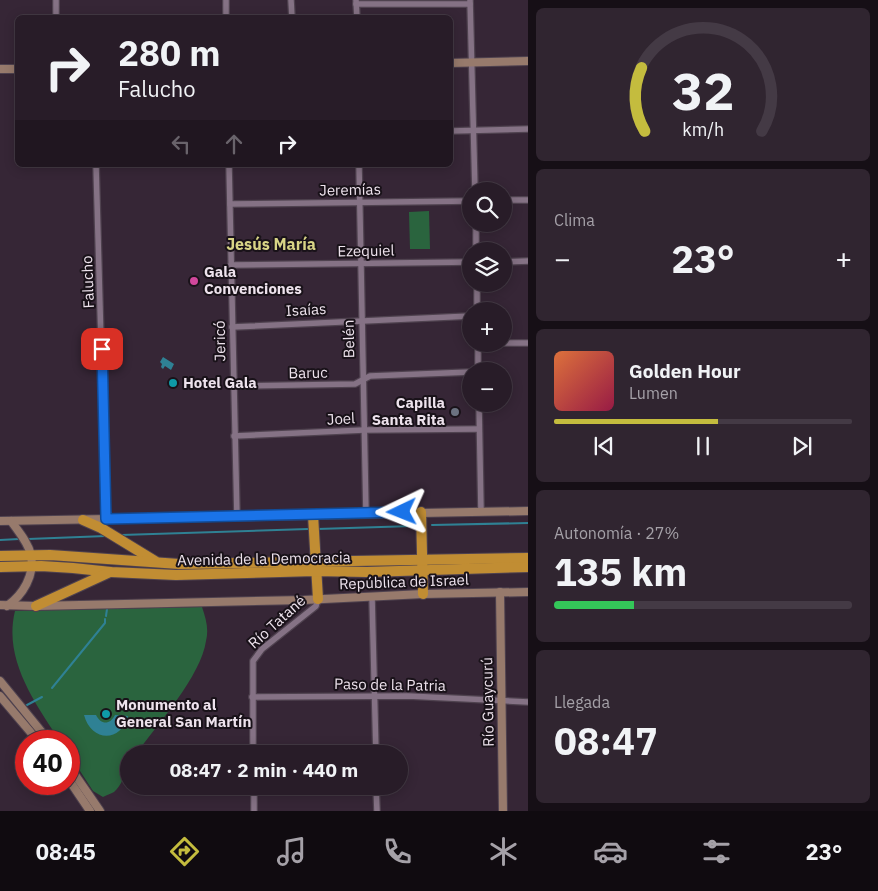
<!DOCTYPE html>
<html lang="es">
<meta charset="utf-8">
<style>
:root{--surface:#281c28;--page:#302530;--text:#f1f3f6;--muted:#a5a1a8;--line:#443a45;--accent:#c4bc3e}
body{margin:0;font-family:"IBM Plex Sans",sans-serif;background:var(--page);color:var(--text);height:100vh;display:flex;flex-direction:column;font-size:19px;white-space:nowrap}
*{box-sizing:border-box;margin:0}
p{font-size:16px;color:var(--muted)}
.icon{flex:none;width:28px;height:28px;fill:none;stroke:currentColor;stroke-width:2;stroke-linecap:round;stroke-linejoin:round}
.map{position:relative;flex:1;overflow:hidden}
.side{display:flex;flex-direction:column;gap:8px;padding:8px;background:#160f16;width:350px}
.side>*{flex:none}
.banner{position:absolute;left:15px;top:15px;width:438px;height:152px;border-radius:8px;box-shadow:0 2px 12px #0003,0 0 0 1px var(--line);background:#281c28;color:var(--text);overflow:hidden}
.fabs{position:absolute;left:462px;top:182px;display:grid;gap:10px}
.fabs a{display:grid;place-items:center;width:50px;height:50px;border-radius:50%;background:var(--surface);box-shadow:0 2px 12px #0003,0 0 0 1px var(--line);font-size:25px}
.speed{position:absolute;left:15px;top:730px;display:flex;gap:10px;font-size:25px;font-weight:700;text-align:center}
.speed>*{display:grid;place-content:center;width:65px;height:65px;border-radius:50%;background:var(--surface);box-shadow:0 2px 12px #0003,0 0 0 1px var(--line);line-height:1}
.speed .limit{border:8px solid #d22;background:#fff;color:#111}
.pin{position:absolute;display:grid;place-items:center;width:42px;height:42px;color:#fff;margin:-21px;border-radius:10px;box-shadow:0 2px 8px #0006}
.me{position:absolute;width:55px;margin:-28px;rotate:268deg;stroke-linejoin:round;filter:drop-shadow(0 0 4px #0008)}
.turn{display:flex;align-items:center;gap:18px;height:105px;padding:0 20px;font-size:22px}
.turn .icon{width:65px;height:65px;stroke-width:2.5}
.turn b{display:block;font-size:35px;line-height:42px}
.lanes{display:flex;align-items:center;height:48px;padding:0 20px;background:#0003;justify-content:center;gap:25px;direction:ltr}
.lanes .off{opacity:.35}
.big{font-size:38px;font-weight:700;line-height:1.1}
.side .card{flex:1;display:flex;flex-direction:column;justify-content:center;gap:8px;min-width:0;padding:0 18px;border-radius:8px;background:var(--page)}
.side .dial{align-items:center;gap:0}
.dial svg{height:130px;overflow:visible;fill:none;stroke:var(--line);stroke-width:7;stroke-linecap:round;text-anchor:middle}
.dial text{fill:var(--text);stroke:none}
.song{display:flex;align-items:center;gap:15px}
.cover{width:60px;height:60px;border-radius:8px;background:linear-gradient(135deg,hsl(20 70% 55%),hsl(340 70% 35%))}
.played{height:5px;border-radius:2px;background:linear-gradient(90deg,var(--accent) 55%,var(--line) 55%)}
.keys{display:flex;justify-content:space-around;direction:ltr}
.heat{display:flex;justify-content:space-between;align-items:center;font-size:28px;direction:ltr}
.charge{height:8px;border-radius:4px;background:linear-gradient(90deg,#34c759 27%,var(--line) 0)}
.trip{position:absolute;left:120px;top:745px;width:288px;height:50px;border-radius:25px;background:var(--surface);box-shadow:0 2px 12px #0003,0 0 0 1px var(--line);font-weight:700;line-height:50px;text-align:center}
.tabs{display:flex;height:80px;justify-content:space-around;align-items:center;background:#100b10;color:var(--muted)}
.tabs .icon{width:35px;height:35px}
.tabs .current{color:var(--accent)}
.tabs b{font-size:22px;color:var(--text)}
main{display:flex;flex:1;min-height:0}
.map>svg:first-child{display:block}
.green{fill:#2a643e}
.water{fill:#2f8194}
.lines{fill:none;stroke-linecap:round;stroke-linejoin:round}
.stream{stroke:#2f8194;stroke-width:2}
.street-casing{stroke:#4f424f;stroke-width:8}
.secondary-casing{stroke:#4f424f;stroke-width:10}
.highway-casing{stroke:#4f424f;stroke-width:12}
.street{stroke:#857285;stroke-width:5.5}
.secondary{stroke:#977a6c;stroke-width:8}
.highway{stroke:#c18d33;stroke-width:10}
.route-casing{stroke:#114b97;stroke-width:12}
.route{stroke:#1a73e8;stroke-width:9}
.hotel-dot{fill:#d1479c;stroke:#191219;stroke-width:2}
.culture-dot{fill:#0f9aa8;stroke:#191219;stroke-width:2}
.worship-dot{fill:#6b7280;stroke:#191219;stroke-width:2}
.labels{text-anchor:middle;stroke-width:4;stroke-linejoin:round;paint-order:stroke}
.street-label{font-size:15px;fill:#eee3ed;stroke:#191219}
.poi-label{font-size:15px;font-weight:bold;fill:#eee3ed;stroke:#191219;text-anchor:start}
.neighbourhood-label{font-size:16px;font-weight:bold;fill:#d8d486;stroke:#191219}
</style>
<main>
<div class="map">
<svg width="528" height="811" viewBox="0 0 528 811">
<rect width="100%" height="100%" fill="#362636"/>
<g class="green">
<path d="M429,211L430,249H410L409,212Z"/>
<path d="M202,607C206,619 209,629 206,641C201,676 157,725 136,754H129C129,764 123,785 114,792C111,794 106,795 103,797L93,791L69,754V741H60C35,703 3,659 15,611Z"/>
</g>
<g class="water">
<path d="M163,357L174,364L171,370L165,366L163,369L161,367L162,364L160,362Z"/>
<path d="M84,715H96C101,725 110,725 115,715L128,716C121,743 91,742 84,715Z"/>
</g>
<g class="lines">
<g class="stream">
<path d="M432,525L528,523"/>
<path d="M317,529L413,526"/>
<path d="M121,535L308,529"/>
<path d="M28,539L106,536"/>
<path d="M0,540L19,539"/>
<path d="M106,616L107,609"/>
<path d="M52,688L105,623V619"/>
<path d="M27,705L42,697"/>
</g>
<g class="street-casing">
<g id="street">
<path d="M56,0V18"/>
<path d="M226,0V18"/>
<path d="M291,0L292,18"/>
<path d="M356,0L357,18"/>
<path d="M470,0L475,191"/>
<path d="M356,4H470"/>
<path d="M450,131L528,129"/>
<path d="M96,165L106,519"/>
<path d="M229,165L237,517"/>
<path d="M359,165L366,513"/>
<path d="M504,200H528"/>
<path d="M230,204L471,201"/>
<path d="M476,224V251"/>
<path d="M504,262L528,261"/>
<path d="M231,265L471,262"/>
<path d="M477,284V311"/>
<path d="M232,327L471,316"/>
<path d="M504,343H528"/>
<path d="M478,344V371"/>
<path d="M233,386L355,384L370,376L471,372"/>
<path d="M479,404L481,511"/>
<path d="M234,436L364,430L479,429"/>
<path d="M372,597L376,754"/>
<path d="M252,697L408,696L528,702"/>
<path d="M253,754V661L262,649L316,606L318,599"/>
<path d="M254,786V811"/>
<path d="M376,786L377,811"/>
</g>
</g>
<g class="secondary-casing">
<g id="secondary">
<path d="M450,63L528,61"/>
<path d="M0,69H18"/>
<path d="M0,521L528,511"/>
<path d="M500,592L503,811"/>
<path d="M0,605L36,606L304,600L423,594L528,592"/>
<path d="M7,606C23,595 35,575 31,555C28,542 18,531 11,521"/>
<path d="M0,681L49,741"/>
<path d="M0,696L38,741"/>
<path d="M69,766L100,811"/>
<path d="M69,780L90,811"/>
</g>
</g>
<g class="highway-casing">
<g id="highway">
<path d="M421,512L423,594"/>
<path d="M313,515L318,599"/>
<path d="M83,520L101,528L155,561"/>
<path d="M0,556L50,555L179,564L528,558"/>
<path d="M0,567L41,566L73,568L111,572L176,575L315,571L367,572L528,567"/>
<path d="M36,606L110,572"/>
</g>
</g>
<use href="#street" class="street"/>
<use href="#secondary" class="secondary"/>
<use href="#highway" class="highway"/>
</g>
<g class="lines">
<g class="route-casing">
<path id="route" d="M102,349L106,519L402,512"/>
</g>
<use href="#route" class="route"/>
</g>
<circle class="hotel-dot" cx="194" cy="281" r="5"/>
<g class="culture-dot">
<circle cx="173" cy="383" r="5"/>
<circle cx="106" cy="714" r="5"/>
</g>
<circle class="worship-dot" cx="455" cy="412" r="5"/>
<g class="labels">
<g class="street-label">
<text transform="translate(350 190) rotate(-1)" y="5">Jeremías</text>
<text transform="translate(366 251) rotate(-1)" y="5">Ezequiel</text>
<text transform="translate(88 282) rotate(-92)" y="5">Falucho</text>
<text transform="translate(306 310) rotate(-3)" y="5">Isaías</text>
<text transform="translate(349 339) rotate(-91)" y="5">Belén</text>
<text transform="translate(220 341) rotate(-91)" y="5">Jericó</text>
<text transform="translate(308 373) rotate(-1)" y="5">Baruc</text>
<text transform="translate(341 419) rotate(-3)" y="5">Joel</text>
<text transform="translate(264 559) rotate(-1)" y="5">Avenida de la Democracia</text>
<text transform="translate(404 582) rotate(-2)" y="5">República de Israel</text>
<text transform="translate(277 622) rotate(-42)" y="5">Río Tatané</text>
<text transform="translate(390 685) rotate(1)" y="5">Paso de la Patria</text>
<text transform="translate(488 702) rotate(-91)" y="5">Río Guaycurú</text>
</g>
<g class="poi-label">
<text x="204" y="277">Gala<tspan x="204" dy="17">Convenciones</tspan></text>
<text x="183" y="388">Hotel Gala</text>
<text x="445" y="408" text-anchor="end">Capilla<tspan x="445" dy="17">Santa Rita</tspan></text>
<text x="116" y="710">Monumento al<tspan x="116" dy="17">General San Martín</tspan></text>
</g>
<g class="neighbourhood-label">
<text x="271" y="250">Jesús María</text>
</g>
</g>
</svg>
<div class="fabs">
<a><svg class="icon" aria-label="search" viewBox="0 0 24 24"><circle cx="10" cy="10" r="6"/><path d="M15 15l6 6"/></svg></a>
<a><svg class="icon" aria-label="layers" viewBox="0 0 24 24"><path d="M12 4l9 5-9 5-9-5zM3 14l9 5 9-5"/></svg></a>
<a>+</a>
<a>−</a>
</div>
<div class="speed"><div class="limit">40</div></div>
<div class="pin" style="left:102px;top:349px;background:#d93025"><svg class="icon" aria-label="arrive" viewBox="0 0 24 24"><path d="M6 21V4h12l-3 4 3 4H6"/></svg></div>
<svg class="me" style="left:402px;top:512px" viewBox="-20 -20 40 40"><path d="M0-17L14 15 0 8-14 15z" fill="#1a73e8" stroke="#fff" stroke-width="4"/></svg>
<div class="trip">08:47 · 2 min · 440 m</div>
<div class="banner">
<div class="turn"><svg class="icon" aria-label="right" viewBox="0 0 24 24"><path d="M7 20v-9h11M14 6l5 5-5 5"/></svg><div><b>280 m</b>Falucho</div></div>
<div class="lanes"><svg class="icon off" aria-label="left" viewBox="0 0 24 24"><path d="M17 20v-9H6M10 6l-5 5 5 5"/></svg><svg class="icon off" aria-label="ahead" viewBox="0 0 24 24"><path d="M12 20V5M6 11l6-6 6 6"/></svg><svg class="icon" aria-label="right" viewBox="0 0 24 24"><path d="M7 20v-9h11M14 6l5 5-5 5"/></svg></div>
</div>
</div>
<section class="side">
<div class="card dial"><svg viewBox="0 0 100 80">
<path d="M14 69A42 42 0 1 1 86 69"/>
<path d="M14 69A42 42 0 0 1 12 30" stroke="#c4bc3e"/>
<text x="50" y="56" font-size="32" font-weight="700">32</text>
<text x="50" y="72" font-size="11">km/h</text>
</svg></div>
<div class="card"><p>Clima</p>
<div class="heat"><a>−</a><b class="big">23°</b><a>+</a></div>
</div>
<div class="card">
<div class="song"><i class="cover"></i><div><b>Golden Hour</b><p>Lumen</p></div></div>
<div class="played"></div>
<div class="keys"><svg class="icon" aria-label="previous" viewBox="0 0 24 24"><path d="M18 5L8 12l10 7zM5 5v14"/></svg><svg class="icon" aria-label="pause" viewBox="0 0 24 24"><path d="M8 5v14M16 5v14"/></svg><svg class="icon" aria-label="next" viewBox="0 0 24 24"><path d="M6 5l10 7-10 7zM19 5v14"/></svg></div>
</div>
<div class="card"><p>Autonomía · 27%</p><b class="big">135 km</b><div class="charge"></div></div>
<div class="card"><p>Llegada</p><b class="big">08:47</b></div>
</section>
</main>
<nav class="tabs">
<b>08:45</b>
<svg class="icon current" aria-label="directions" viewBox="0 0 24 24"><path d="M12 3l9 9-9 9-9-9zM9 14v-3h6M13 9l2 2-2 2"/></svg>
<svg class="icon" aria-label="music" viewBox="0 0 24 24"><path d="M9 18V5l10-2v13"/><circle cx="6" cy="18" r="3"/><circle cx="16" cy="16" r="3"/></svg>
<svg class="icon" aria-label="phone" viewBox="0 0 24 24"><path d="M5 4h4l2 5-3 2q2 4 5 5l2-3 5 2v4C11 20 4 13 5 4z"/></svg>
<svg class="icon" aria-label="climate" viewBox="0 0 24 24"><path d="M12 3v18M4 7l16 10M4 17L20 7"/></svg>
<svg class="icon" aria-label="car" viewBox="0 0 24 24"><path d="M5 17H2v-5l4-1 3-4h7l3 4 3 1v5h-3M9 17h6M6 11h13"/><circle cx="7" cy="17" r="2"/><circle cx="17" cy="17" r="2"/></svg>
<svg class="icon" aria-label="filters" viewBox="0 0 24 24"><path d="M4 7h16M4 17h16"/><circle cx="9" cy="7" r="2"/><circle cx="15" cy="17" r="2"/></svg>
<b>23°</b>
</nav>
